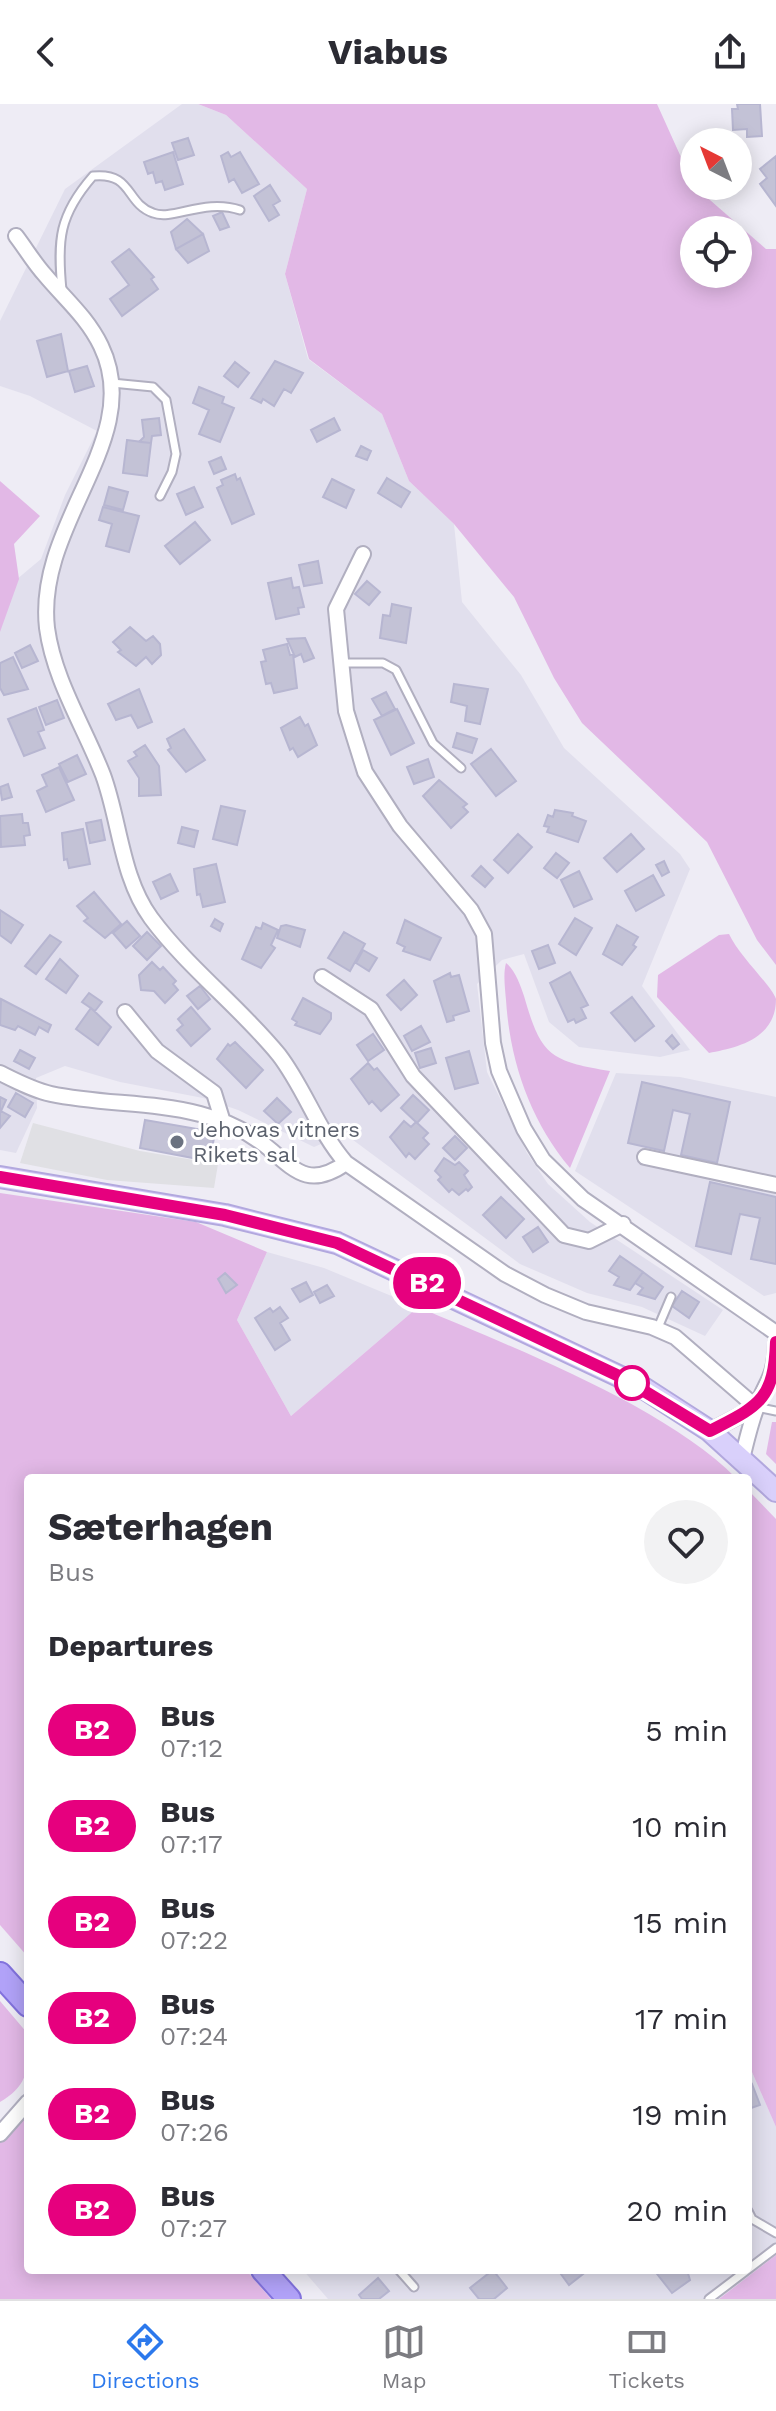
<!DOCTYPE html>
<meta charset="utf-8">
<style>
:root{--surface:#fff;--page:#f2f2f3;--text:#2b2b33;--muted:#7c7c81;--line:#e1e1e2;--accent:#2c79ec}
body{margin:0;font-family:"Work Sans",sans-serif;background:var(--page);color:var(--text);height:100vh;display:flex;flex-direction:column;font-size:30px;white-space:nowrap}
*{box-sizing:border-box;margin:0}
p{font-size:26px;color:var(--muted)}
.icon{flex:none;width:44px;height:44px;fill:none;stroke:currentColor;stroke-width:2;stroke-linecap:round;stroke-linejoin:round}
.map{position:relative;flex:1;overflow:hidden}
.sheet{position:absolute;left:24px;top:1370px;width:728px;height:800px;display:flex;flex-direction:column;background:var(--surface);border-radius:8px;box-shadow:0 4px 20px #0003}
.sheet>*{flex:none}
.badge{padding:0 16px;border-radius:26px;font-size:28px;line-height:52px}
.needle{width:52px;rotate:318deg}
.fabs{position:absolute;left:680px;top:24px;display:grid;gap:16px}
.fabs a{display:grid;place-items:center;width:72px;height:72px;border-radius:50%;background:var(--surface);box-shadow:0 4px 20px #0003;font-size:40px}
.map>.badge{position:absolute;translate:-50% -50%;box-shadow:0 0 0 4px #fff}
h2{padding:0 24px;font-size:30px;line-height:72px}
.round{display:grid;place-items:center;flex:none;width:84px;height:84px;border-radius:42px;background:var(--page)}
.headline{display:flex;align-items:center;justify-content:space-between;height:136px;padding:0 24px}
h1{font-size:38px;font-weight:700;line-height:60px}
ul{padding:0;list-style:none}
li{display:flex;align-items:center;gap:24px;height:96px;padding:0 24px}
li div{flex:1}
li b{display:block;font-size:30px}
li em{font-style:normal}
li .badge{min-width:88px;font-weight:700;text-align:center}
header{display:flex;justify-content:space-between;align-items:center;height:104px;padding:0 24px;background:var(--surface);font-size:36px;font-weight:700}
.tabs{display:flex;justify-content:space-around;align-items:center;height:112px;border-top:2px solid var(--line);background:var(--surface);font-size:22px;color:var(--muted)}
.tabs a{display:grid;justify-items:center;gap:4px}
.tabs .current{color:var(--accent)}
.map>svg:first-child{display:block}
</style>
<header><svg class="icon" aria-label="back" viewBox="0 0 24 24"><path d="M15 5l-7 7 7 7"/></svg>Viabus<svg class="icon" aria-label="share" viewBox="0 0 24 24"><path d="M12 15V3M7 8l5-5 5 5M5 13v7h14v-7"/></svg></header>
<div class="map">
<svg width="776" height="2195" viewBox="0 0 776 2195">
<rect width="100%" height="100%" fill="#eeecf5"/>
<!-- residential -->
<path fill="#e1dfed" d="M 182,0 L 198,0 L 226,11 L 307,85 L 285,170 L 308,255 L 382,310 L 409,377 L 454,420 L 462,498 L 521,571 L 564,644 L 680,750 L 690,765 L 642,882 L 690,946 L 660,953 L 579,943 L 549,918 L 524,850 L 502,856 L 477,880 L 487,968 L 527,1049 L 548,1080 L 590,1118 L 723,1206 L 705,1232 L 642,1203 L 587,1189 L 520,1160 L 345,1030 L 314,1043 L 238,1006 L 203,994 L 120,978 L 65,962 L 36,974 L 37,1004 L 16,1049 L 0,1046 L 0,511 L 10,481 L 41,455 L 65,391 L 97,327 L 30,292 L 0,282 L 0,217 L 65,85 Z
M 616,969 L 680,973 L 776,993 L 776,1189 L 764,1192 L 575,1067 Z
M 267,1148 L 324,1164 L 418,1203 L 291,1312 L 237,1216 Z
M 748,1959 L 776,2023 L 776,2151 L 719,2195 L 328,2195 L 303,2166 L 748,2166 Z"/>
<!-- green -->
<path fill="#e2b8e6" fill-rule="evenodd" d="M 198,0 L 657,0 L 694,82 L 766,145 L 776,145 L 776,861 L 757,836 L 707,738 L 582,619 L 554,574 L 514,493 L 454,420 L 409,377 L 382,310 L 309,255 L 285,170 L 307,85 L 226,11 ZM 694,126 L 738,126 L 738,170 L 694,170 Z
M 0,377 L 40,412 L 14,440 L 19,475 L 0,528 Z
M 729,830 C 739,852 772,882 776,895 C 776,936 735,944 709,949 L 657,893 L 658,871 L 719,831 Z
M 506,859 C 515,866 520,880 524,892 C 541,951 549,957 610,967 L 570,1064 C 530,1016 510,958 506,896 C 505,884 503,870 506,859 Z
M 0,1089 L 196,1118 L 267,1148 L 237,1216 L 291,1312 L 418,1203 C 512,1243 665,1302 736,1374 L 28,1374 L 28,1853 L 0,1821 Z
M 772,1318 L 776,1318 L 776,1360 L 766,1350 Z
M 748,1386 L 776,1415 L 776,2023 L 748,1959 Z
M 0,1897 L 28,1930 C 28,1962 31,1980 0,1998 Z
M 28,2006 L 28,2166 L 246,2166 L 271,2195 L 0,2195 L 0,2038 Z
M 776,2151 L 776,2195 L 719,2195 Z"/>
<!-- parking -->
<path fill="#e0e0e4" d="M 33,1019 L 140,1047 L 218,1060 L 214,1084 L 107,1076 L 20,1059 Z"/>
<!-- building -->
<path fill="#c3c2d6" stroke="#b7b6d1" stroke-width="2" d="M 737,0 L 760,0 L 762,32 L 747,33 L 747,25 L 733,26 L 732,5 L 738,5 Z
M 188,34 L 194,51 L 178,56 L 172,39 Z
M 173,48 L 183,80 L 165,86 L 162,77 L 156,79 L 153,68 L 148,70 L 144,58 Z
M 228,48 L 231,53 L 240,48 L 259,80 L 242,89 L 234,75 L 229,78 L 221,52 Z
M 776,52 L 776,102 L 760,80 L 767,74 L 760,65 Z
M 270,81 L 280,97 L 273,101 L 279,111 L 269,117 L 254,92 Z
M 222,108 L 229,123 L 220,126 L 213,112 Z
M 187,115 L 203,130 L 176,145 L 171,128 Z
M 203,130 L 209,147 L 188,159 L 176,145 Z
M 129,145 L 154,173 L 151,175 L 158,185 L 122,212 L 110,195 L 129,181 L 112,158 Z
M 61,230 L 68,267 L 47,273 L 37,237 Z
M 275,257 L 303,269 L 291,289 L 284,285 L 274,302 L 263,295 L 261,299 L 251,294 Z
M 235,258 L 249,269 L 238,283 L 224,272 Z
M 87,262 L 94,282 L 75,288 L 69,267 Z
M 199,283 L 224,293 L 222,299 L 234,304 L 220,338 L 199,330 L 209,306 L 193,299 Z
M 159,314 L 161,331 L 152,332 L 151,339 L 139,338 L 144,333 L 142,316 Z
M 334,314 L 340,326 L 317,338 L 311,326 Z
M 127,336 L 151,339 L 147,372 L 123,369 Z
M 361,342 L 371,347 L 367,356 L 356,352 Z
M 221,353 L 226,365 L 214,370 L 209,358 Z
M 235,370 L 237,376 L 240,374 L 254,410 L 232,420 L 217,384 L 223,381 L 221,376 Z
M 387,374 L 410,388 L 401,403 L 378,389 Z
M 332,375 L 354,386 L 346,404 L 323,393 Z
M 109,383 L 128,388 L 123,406 L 104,401 Z
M 194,383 L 203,403 L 186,411 L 177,390 Z
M 103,403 L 139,412 L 129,448 L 106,442 L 112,420 L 99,416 Z
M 195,418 L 210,436 L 180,460 L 165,442 Z
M 318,457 L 322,479 L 304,482 L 299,461 Z
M 291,474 L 293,484 L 299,483 L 304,503 L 298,504 L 299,510 L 276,515 L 268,479 Z
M 367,477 L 380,488 L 369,501 L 355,490 Z
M 392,500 L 411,504 L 406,539 L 380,534 L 383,511 L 390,512 Z
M 130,523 L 146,537 L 153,532 L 160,540 L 161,551 L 152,560 L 146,553 L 136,562 L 118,548 L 121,546 L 113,538 Z
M 305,534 L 314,554 L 304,558 L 301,550 L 295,553 L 287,535 Z
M 287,540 L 290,551 L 293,550 L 297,584 L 274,589 L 271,579 L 266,580 L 261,558 L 266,557 L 263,546 Z
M 30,541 L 38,557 L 22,564 L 15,549 Z
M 13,553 L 28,585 L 4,591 L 0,584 L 0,559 Z
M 454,580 L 488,585 L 480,620 L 465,617 L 467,602 L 451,598 Z
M 139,585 L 152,618 L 138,624 L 131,611 L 116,616 L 108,600 Z
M 386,588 L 395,605 L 382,612 L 372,595 Z
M 57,596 L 64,614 L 46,621 L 39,603 Z
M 36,604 L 44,626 L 38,628 L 45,644 L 24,652 L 8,615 Z
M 397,605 L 414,639 L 391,651 L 374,616 Z
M 300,613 L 305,622 L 308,620 L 317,641 L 298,653 L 293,644 L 290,646 L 281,624 Z
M 184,625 L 205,656 L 186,668 L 168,646 L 171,644 L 167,635 Z
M 457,629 L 477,635 L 472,649 L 453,643 Z
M 145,641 L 159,662 L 161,691 L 139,692 L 139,674 L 128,657 L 137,652 L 134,648 Z
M 491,645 L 516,677 L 496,692 L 471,660 Z
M 77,651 L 86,670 L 68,678 L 59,660 Z
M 428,655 L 434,673 L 414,680 L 407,663 Z
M 59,663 L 74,696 L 46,708 L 37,687 L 47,682 L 42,671 Z
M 439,676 L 467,700 L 463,703 L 468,708 L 451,724 L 423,692 Z
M 8,680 L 12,693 L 2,696 L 0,683 Z
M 221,702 L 245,707 L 237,741 L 213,735 Z
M 555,706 L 573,709 L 572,712 L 586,717 L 578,738 L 547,728 L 549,723 L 544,722 L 548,711 L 553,713 Z
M 22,710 L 23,719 L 28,719 L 30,731 L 24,732 L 25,741 L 1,743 L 0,712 Z
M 101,716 L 105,736 L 90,739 L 86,719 Z
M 182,723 L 198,727 L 194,743 L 178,739 Z
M 83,725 L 90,760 L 69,764 L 67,755 L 64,756 L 62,729 Z
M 518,730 L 532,743 L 508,769 L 494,756 Z
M 631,730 L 644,745 L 617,768 L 604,754 Z
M 556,749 L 569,759 L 557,774 L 544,764 Z
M 664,757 L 669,768 L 662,772 L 656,761 Z
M 216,760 L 225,798 L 203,803 L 200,790 L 197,791 L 194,765 Z
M 481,762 L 493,774 L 485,783 L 472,772 Z
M 579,767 L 592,795 L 574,803 L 561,776 Z
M 170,770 L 178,787 L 161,795 L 153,778 Z
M 653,771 L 664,791 L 636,807 L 625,787 Z
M 94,788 L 121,820 L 105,834 L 84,817 L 88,814 L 77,802 Z
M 0,806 L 23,821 L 11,839 L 0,831 Z
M 575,814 L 592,824 L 576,851 L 559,840 Z
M 215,815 L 223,820 L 220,827 L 211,822 Z
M 405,816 L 441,834 L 430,856 L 403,847 L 405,843 L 397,839 Z
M 127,817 L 140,832 L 126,844 L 113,829 Z
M 263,819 L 278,826 L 271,841 L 275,844 L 261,864 L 242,855 L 256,823 L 261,825 Z
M 286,821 L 305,826 L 300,843 L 277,834 L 281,822 Z
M 617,821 L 638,833 L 633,841 L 636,843 L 622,861 L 603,850 Z
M 147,828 L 161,842 L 147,856 L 133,842 Z
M 344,828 L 365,840 L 350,867 L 328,854 Z
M 50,831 L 61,838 L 36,870 L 25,862 Z
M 548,841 L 555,859 L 539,865 L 532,847 Z
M 363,846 L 377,854 L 369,867 L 356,859 Z
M 60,855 L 78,872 L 66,889 L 46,875 Z
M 152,858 L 160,866 L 163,863 L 176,877 L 173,880 L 178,886 L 165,899 L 154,887 L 141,886 L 139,871 Z
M 570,868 L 588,901 L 581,904 L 586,914 L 576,919 L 574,915 L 568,918 L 550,879 Z
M 450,869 L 451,873 L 459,871 L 469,907 L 453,912 L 454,916 L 447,918 L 434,877 Z
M 404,876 L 417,891 L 401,906 L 387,891 Z
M 200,882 L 210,895 L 198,905 L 187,892 Z
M 89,889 L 102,898 L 95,907 L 82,898 Z
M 632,893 L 654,922 L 635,937 L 611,909 Z
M 303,894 L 331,909 L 331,915 L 320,930 L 295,921 L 297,918 L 292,915 Z
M 1,895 L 51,921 L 48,928 L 39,923 L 35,931 L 18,922 L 15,926 L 0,921 Z
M 191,903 L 210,925 L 191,942 L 177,926 L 183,921 L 178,915 Z
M 91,904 L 111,923 L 98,941 L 76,925 Z
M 421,922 L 430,938 L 412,947 L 404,932 Z
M 373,930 L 384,946 L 368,957 L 357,941 Z
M 672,931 L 679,940 L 673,945 L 666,937 Z
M 235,938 L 263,966 L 246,984 L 217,955 L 228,940 L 230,942 Z
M 431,944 L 436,959 L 420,964 L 415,949 Z
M 20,946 L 35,954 L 29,965 L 14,957 Z
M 469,947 L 478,979 L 455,985 L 446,954 Z
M 368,959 L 374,966 L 377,964 L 399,991 L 381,1007 L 372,997 L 369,1000 L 351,975 Z
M 642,978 L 730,998 L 717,1059 L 681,1051 L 690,1010 L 673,1006 L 664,1047 L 628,1039 Z
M 16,989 L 33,999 L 25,1013 L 8,1003 Z
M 413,991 L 429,1006 L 417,1019 L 401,1004 Z
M 0,993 L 6,996 L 1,1007 L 10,1012 L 0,1024 Z
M 277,994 L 291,1008 L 278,1020 L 264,1007 Z
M 145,1016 L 203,1026 L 202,1032 L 214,1034 L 212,1044 L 200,1042 L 198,1055 L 140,1044 Z
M 404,1017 L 411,1023 L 416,1018 L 428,1029 L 423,1034 L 429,1040 L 415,1055 L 409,1049 L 406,1053 L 390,1033 Z
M 455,1032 L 467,1044 L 455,1056 L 443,1044 Z
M 444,1054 L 455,1061 L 459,1058 L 468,1067 L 464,1071 L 472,1083 L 468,1087 L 466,1085 L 459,1091 L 452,1085 L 449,1088 L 438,1076 L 441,1073 L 435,1067 Z
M 710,1078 L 776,1093 L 776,1160 L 751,1155 L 760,1114 L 740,1110 L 731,1150 L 696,1142 Z
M 501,1093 L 524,1115 L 506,1134 L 483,1111 Z
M 538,1123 L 548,1138 L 533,1148 L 523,1133 Z
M 620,1152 L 643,1168 L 630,1186 L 614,1181 L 619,1173 L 609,1167 Z
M 643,1168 L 663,1183 L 655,1195 L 638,1190 L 643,1184 L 635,1179 Z
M 225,1169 L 237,1181 L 226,1189 L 218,1175 Z
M 306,1178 L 313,1191 L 300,1198 L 292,1185 Z
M 327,1181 L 334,1192 L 320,1199 L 314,1188 Z
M 682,1187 L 699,1198 L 689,1214 L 672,1202 Z
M 280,1203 L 288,1214 L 280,1219 L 290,1236 L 275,1246 L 255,1214 L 270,1204 L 273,1208 Z
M 752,1980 L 760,2001 L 748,2005 L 748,1982 Z
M 493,2166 L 507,2184 L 494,2195 L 479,2195 L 470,2184 Z
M 558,2166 L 580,2166 L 583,2170 L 569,2181 Z
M 654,2166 L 687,2166 L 690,2176 L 672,2189 Z
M 378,2174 L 389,2187 L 379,2195 L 362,2195 L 359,2191 Z"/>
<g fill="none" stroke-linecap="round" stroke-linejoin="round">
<!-- service casing -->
<g stroke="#b1afc0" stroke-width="11">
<path id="service" d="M 62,186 C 57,136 59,111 93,72 C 133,68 125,99 153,109 C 173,117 204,94 240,106
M 112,279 L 153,283 L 166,296 L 176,350 L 172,368 L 160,392
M 341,559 L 383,559 L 396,566 L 433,639 L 461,664
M 657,1226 L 671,1193
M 756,1303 L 776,1307
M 748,2107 L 752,2115 L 776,2129
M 399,2166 L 414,2183
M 709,2195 L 776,2144"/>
</g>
<!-- minor casing -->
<g stroke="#b1afc0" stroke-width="18">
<path id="minor" d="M 16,132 C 26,145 34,159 45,171 C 65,195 87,213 101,242 C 146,335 35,418 47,524 C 54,576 84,622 103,671 C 120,717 121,773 151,814 C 188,864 240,903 279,951 C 305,985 318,1027 346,1059
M 363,450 L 336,505 L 346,607 L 365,668 L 400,722 L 471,806 L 484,830 L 493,939 L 499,967 L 524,1025 L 543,1056 L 583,1095 L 776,1229
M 322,873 L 371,905 L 413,972 L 564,1131 L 589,1137 L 623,1120
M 125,908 L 157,947 L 214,989 L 222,1015
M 0,969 C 16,977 33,986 51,990 C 128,1006 208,991 272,1047 C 299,1071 313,1082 346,1059 L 505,1170 L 545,1191 L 586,1208 L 652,1223 L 675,1233 L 756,1303
M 645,1053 L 776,1081
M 710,1327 L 756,1303
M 742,1355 C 746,1339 750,1321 756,1305 C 766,1276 775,1275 776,1239
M 0,2030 L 28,1998"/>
</g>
<!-- secondary casing -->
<g stroke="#b2a8de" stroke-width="24">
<path id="secondary" d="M 0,1073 L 225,1111 L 337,1139 L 642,1283 L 710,1327 L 776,1387"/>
</g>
<!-- primary casing -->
<g stroke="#8272dd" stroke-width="26">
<path id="primary" d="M 0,1870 L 28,1901
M 263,2166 L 289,2195"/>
</g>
<!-- service -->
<use href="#service" stroke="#fff" stroke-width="7"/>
<!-- minor -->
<use href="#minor" stroke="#fff" stroke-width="14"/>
<!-- secondary -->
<use href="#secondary" stroke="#d9d0fb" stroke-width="20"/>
<!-- primary -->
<use href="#primary" stroke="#b1a2f8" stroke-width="22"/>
</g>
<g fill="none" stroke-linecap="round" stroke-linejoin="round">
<!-- line casing -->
<g stroke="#fff" stroke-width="18">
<path id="line" d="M 0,1073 L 225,1111 L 337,1139 L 621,1273 L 710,1327 C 758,1302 774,1297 776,1238"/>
</g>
<!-- line -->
<use href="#line" stroke="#e6007e" stroke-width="12"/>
</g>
<!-- markers -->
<circle fill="#6b7280" stroke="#fff" stroke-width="3" cx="177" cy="1038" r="8"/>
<circle fill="#fff" stroke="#e6007e" stroke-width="4" cx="632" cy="1279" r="16"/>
<g text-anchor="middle" stroke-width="6" stroke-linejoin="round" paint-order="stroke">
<!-- worship labels -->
<g font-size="22" fill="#5b616d" stroke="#fff" text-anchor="start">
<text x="193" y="1033">Jehovas vitners<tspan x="193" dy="25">Rikets sal</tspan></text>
</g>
</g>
</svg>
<div class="fabs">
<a><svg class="needle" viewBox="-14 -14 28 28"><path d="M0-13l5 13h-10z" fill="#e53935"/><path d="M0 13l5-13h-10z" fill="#7c7c81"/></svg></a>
<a><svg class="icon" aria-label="locate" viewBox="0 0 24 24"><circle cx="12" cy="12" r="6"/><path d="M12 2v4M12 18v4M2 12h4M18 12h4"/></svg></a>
</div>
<b class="badge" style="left:427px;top:1179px;background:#e6007e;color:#fff">B2</b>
<section class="sheet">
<div class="headline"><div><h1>Sæterhagen</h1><p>Bus</p></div><a class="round"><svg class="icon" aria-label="heart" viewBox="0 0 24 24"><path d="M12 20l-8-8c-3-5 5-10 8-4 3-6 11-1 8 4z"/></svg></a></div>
<h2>Departures</h2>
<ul>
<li><span class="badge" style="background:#e6007e;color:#fff">B2</span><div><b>Bus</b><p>07:12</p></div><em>5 min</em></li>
<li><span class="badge" style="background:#e6007e;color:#fff">B2</span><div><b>Bus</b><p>07:17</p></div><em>10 min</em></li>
<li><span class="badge" style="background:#e6007e;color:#fff">B2</span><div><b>Bus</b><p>07:22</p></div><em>15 min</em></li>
<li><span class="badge" style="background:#e6007e;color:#fff">B2</span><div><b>Bus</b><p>07:24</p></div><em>17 min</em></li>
<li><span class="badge" style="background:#e6007e;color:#fff">B2</span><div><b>Bus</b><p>07:26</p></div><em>19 min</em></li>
<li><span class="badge" style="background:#e6007e;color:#fff">B2</span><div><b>Bus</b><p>07:27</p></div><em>20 min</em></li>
</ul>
</section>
</div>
<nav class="tabs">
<a class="current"><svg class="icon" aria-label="directions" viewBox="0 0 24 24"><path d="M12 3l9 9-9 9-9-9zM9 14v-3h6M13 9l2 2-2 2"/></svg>Directions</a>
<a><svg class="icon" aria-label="map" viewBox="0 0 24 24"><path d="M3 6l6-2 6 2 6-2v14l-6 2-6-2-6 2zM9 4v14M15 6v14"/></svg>Map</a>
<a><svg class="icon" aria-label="tickets" viewBox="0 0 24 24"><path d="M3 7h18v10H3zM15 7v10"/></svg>Tickets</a>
</nav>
